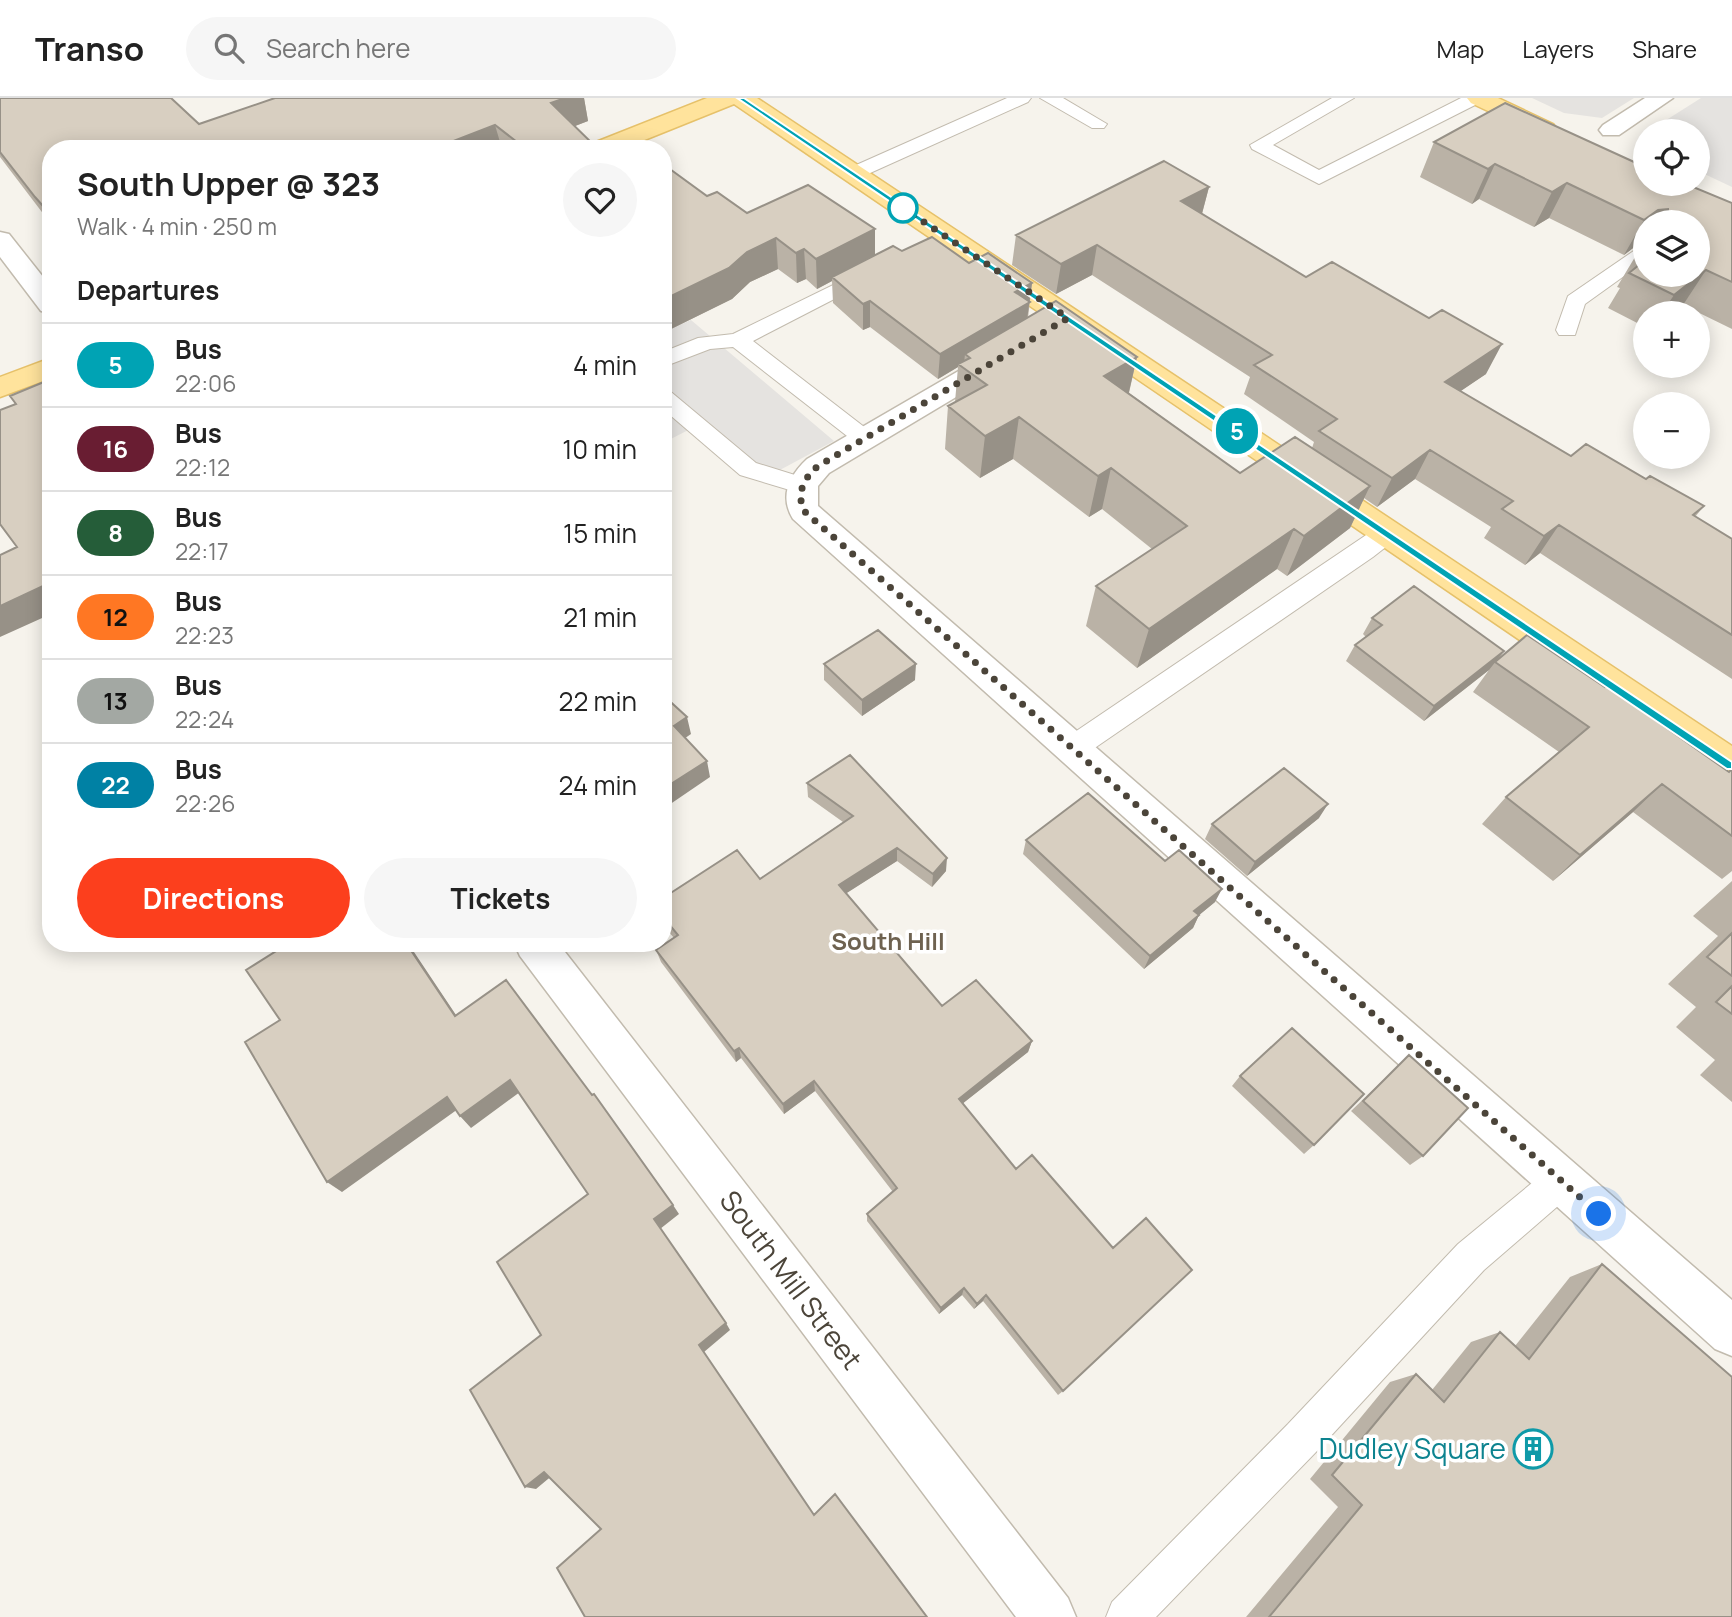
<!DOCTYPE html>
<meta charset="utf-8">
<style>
:root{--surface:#fff;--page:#f6f6f6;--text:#222;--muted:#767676;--line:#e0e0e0;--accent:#fc3f1d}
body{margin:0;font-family:Manrope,sans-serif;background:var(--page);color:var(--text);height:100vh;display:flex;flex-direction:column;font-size:26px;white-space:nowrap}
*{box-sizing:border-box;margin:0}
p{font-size:23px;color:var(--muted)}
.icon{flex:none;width:38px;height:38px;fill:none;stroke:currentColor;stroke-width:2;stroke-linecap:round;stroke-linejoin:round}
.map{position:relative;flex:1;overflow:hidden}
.sheet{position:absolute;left:42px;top:42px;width:630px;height:812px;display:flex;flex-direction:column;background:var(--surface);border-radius:28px;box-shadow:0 4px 18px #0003}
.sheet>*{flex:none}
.badge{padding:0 14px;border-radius:23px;font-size:24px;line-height:46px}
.buttons{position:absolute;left:1633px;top:21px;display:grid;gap:14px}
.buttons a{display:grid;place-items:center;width:77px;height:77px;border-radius:50%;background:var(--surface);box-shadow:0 4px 18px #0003;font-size:35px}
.you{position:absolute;width:35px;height:35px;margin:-18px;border:5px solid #fff;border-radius:50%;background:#1a73e8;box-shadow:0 0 0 10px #1a73e833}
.map>.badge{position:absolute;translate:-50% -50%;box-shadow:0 0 0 4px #fff}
h2{padding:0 35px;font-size:26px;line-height:63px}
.round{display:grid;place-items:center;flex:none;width:74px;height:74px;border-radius:37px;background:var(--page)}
.summary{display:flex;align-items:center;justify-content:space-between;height:119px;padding:0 35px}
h1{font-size:33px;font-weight:700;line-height:52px}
.button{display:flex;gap:14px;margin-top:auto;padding:14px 35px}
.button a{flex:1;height:80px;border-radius:42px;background:var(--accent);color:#fff;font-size:28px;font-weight:700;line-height:80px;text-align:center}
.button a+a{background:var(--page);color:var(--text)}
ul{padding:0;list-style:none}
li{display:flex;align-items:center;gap:21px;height:84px;padding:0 35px;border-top:2px solid var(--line)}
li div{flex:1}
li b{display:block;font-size:26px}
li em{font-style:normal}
li .badge{min-width:77px;font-weight:700;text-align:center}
header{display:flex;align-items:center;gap:42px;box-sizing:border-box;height:98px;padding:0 35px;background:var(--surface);border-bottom:2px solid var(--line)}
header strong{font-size:33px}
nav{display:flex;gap:38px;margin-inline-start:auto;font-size:24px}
.search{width:490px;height:63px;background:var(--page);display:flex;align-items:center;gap:18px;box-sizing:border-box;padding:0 24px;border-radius:38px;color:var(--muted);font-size:26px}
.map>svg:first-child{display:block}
</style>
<header>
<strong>Transo</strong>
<div class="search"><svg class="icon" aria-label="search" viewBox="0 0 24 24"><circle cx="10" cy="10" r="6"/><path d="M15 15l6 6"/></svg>Search here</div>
<nav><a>Map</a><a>Layers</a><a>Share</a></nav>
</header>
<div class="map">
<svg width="1732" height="1519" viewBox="0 0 1732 1519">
<rect width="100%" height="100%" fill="#f6f3ec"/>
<!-- parking -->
<path fill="#e5e3e0" d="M 1532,0 L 1634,0 L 1602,20 L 1564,15 Z
M 1701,0 L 1732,0 L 1732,89 L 1698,73 L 1698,33 L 1659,33 L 1660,26 Z
M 691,222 L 834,343 L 765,380 L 704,324 L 663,345 L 663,229 L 667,232 Z"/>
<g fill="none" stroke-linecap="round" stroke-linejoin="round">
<!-- service casing -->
<g stroke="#c2bbae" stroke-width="2">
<path id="service" d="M 1007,0 L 1031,0 L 1028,4 L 859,80 L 845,80 L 842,76 L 845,72 Z
M 1040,0 L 1063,0 L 1107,26 L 1104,30 L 1092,30 Z
M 1332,0 L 1354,0 L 1273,47 L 1319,72 L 1461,0 L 1484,0 L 1481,4 L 1319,86 L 1252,51 L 1250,47 Z
M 1645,148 L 1645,163 L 1585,206 L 1575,237 L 1559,237 L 1556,232 L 1568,198 L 1638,150 Z
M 868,170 L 875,172 L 878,176 L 875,180 L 753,243 L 872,335 L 876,340 L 872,345 L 864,348 L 856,345 L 733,249 L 710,251 L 663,269 L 663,254 L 698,240 L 733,236 Z
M 663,292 L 671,294 L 756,365 L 811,382 L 815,388 L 811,394 L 803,396 L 740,377 L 663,311 Z
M 1387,426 L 1396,429 L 1399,435 L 1396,441 L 1373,459 L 1083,658 L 1073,661 L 1063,658 L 1059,650 L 1063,642 L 1378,429 Z
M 1561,1066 L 1573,1071 L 1578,1083 L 1573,1095 L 1484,1172 L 1316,1354 L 1156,1519 L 1106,1519 L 1112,1504 L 1288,1326 L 1458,1146 L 1549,1071 Z"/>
</g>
<!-- minor casing -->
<g stroke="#c2bbae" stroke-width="3">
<path id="minor" d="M 1645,0 L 1673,0 L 1619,37 L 1603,37 L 1599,32 L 1603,27 Z
M 0,134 L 9,136 L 51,189 L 51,215 L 41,213 L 0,159 Z
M 1003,250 L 1013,253 L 1017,259 L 1013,265 L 829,375 L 818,388 L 818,408 L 1732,1202 L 1732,1258 L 1715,1251 L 793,421 C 779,398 789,378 807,361 L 993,253 Z
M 514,845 L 558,845 L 1068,1500 L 1076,1519 L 1016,1519 L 520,858 Z"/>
</g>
<!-- primary casing -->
<g stroke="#e6c16a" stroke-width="3">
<path id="primary" d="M 707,0 L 757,0 L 1732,648 L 1732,682 L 1719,678 L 734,6 L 622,51 L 588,51 L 591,46 Z
M 1467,0 L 1498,0 L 1553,26 L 1557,31 L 1553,36 L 1537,36 L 1471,5 Z
M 51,260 L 51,280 L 0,299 L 0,279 Z"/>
</g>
<!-- service -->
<use href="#service" fill="#fff" fill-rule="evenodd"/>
<!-- minor -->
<use href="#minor" fill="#fff" fill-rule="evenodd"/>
<!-- primary -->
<use href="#primary" fill="#ffe39c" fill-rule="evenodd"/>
</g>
<!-- wall -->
<path fill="#bab2a6" d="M 0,0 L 199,26 L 275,0 L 584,0 L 588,23 L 575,28 L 598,51 L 51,51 L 51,126 L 0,59 Z
M 1434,44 L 1634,64 L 1732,105 L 1732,231 L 1683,207 L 1672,215 L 1645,215 L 1645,229 L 1608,210 L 1620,190 L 1617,189 L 1638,154 L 1645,148 L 1645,177 L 1698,124 L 1645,124 L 1637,147 L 1624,157 L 1549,120 L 1534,129 L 1479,101 L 1472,106 L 1420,79 Z
M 663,66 L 707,98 L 747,115 L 875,131 L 875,157 L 902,153 L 969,165 L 1032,185 L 1028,220 L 1137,259 L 1129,295 L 1240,375 L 1312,350 L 1314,344 L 1244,296 L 1250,279 L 1092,177 L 1056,196 L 1012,167 L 1016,137 L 1209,89 L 1202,116 L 1306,179 L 1486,276 L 1460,293 L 1571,358 L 1646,381 L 1704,408 L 1695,419 L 1732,441 L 1732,581 L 1540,455 L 1525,467 L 1484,440 L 1491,429 L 1415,381 L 1377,409 L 1364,400 L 1350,430 L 1287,478 L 1277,471 L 1137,570 L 1086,528 L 1096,488 L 1152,451 L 1102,411 L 1089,419 L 1013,361 L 980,380 L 945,351 L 948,308 L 955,304 L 958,269 L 938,281 L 870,229 L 863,232 L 833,205 L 832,183 L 817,191 L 806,181 L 797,185 L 778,171 L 750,184 L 732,201 L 667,233 L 663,229 Z
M 1372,520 L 1504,553 L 1499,561 L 1729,674 L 1732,671 L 1732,773 L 1722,781 L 1633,714 L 1553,783 L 1482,726 L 1506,699 L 1559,654 L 1473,594 L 1489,572 L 1424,623 L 1346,563 L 1355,547 L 1366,539 L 1363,536 Z
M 824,566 L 915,582 L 862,618 L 824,582 Z
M 807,685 L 946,773 L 932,789 L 897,763 L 846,795 L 942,908 L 1032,943 L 1028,954 L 963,1005 L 1063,1293 L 1058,1297 L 983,1203 L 974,1211 L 962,1197 L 939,1216 L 867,1123 L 867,1116 L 893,1094 L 815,993 L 784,1016 L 741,960 L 736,964 L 661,864 L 656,852 L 674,840 L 663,827 L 663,800 L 760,781 L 843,724 L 808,699 Z
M 1319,720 L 1247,778 L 1205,741 L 1212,726 Z
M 1026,742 L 1165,763 L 1215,804 L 1199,817 L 1193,830 L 1144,871 L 1023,756 Z
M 1732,783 L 1732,1004 L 1700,977 L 1715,962 L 1676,929 L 1696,909 L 1668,886 L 1718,838 L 1693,818 Z
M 1409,957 L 1423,1058 L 1410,1067 L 1351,1013 Z
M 1240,978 L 1314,1047 L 1304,1056 L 1232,988 Z
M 1602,1166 L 1732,1519 L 1246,1519 L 1338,1409 L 1310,1381 L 1390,1284 L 1416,1276 L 1432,1292 L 1471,1244 L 1500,1234 L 1515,1248 L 1570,1179 Z"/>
<!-- shaded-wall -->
<path fill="#979187" d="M 565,0 L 584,0 L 588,23 L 557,35 L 551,5 Z
M 495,27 L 502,51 L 433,51 Z
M 1495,66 L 1479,101 L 1472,106 L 1488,71 Z
M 1567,85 L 1549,120 L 1534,129 L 1552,94 Z
M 1209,89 L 1201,119 L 1181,103 Z
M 1668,111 L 1660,124 L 1645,124 L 1645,146 L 1637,147 L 1624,157 L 1644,122 L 1658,112 Z
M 875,131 L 875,162 L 832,179 L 832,183 L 817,191 L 816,161 Z
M 776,140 L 778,171 L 750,184 L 732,201 L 667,233 L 663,209 L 663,202 L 747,154 Z
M 1097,147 L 1092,177 L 1056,196 L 1061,166 Z
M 804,151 L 806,181 L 797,185 L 796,155 Z
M 1706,172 L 1683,207 L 1672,215 L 1662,215 L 1674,197 Z
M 1032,185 L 1026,229 L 970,260 L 965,256 L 964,266 L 958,266 L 958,269 L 938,281 L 940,256 L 1015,194 Z
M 870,203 L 870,229 L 863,232 L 863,206 Z
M 1502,246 L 1486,276 L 1430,314 L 1445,284 Z
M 1137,259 L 1127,302 L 1104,278 Z
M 1019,319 L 1013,361 L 980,380 L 985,338 Z
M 1430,352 L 1415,381 L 1377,409 L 1392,380 Z
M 1111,370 L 1102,411 L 1089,419 L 1098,378 Z
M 1370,388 L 1350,430 L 1287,478 L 1304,438 Z
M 1559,427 L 1540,455 L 1525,467 L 1544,438 Z
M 1294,431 L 1277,471 L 1137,570 L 1149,531 Z
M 45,487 L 51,494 L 51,516 L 0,539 L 0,508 Z
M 1504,553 L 1489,572 L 1424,623 L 1434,608 Z
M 916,566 L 915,582 L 862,618 L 862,602 Z
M 687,619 L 691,636 L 678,645 L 674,628 Z
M 707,663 L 710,679 L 663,711 L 663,691 Z
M 1662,686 L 1633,714 L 1553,783 L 1580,757 Z
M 1328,706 L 1319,720 L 1247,778 L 1255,764 Z
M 897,750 L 897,763 L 839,800 L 839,787 Z
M 947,760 L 946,773 L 932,789 L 933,776 Z
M 1222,791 L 1215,804 L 1187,827 L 1194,813 Z
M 1199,817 L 1193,830 L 1144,871 L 1150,858 Z
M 406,845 L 408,845 L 466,932 L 455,918 Z
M 1032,943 L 1028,954 L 957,1010 L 959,1001 Z
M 739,950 L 741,960 L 736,964 L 734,953 Z
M 510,982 L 520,994 L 471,1030 L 460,1018 Z
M 814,983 L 815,993 L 784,1016 L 783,1006 Z
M 447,999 L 458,1011 L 342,1094 L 327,1084 Z
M 673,1107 L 679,1116 L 660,1131 L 654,1121 Z
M 964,1190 L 962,1197 L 939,1216 L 941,1210 Z
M 986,1197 L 983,1203 L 974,1211 L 977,1206 Z
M 726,1225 L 730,1232 L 704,1254 L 815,1418 L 699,1247 Z
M 544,1374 L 554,1376 L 536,1391 L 525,1389 Z"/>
<!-- building -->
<path fill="#d8cfc1" stroke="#979187" stroke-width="2" d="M 0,0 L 171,0 L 199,26 L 275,0 L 565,0 L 551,5 L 598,51 L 526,51 L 495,27 L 433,51 L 51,51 L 51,117 L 35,99 L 0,54 Z
M 1505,5 L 1645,69 L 1645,86 L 1686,86 L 1732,105 L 1732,184 L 1706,172 L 1674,197 L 1629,175 L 1645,162 L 1645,177 L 1698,177 L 1698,124 L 1668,124 L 1668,111 L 1658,112 L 1644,122 L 1567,85 L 1552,94 L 1495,66 L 1488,71 L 1434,44 Z
M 1164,63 L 1209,89 L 1181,103 L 1306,179 L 1332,164 L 1429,220 L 1442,212 L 1502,246 L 1445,284 L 1571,358 L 1586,346 L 1646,381 L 1650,378 L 1704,408 L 1693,417 L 1732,441 L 1732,537 L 1559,427 L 1544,438 L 1502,411 L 1513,403 L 1430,352 L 1392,380 L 1319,333 L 1337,321 L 1254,267 L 1272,257 L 1097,147 L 1061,166 L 1016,137 Z
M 663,66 L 707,98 L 717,94 L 747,115 L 808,87 L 875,131 L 816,161 L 804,151 L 796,155 L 776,140 L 747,154 L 729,170 L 663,202 Z
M 932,139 L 969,165 L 988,155 L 1032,185 L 1015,194 L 1030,204 L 940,256 L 870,203 L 863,206 L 832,179 L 893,148 L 902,153 Z
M 1645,148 L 1645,157 L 1638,154 Z
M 1056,203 L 1137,259 L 1104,278 L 1240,375 L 1295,339 L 1370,388 L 1304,438 L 1294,431 L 1149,531 L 1096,488 L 1187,428 L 1111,370 L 1098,378 L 1019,319 L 985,338 L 948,308 L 987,287 L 958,266 L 970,260 L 965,256 Z
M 51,281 L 51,497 L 45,487 L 0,508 L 0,457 L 17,449 L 0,426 L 0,312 L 16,306 L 10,298 Z
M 1414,488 L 1504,553 L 1434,608 L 1355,547 L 1382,527 L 1372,520 Z
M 878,532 L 916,566 L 862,602 L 824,566 Z
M 1527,537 L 1605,589 L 1607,588 L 1729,674 L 1732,671 L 1732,738 L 1662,686 L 1580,757 L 1506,699 L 1589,629 L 1495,564 Z
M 663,597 L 687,619 L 674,628 L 707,663 L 663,691 Z
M 850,657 L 947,760 L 933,776 L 897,750 L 839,787 L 942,908 L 976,882 L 1032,943 L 959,1001 L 1016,1071 L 1032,1057 L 1113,1150 L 1146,1120 L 1192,1172 L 1063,1293 L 986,1197 L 977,1206 L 964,1190 L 941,1210 L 867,1116 L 897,1090 L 814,983 L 783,1006 L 739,950 L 734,953 L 656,852 L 678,837 L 663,819 L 663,800 L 737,752 L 760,781 L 853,718 L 807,685 Z
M 1284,670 L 1328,706 L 1255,764 L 1212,726 Z
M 1088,695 L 1165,763 L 1179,752 L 1222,791 L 1194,813 L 1199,817 L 1150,858 L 1026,742 Z
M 1732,835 L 1732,878 L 1707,859 Z
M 289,845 L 406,845 L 455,918 L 506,882 L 592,997 L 594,996 L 673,1107 L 654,1121 L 726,1225 L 699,1247 L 814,1417 L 835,1396 L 927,1519 L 585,1519 L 557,1470 L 601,1431 L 544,1374 L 525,1389 L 470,1292 L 541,1237 L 497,1164 L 588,1096 L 510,982 L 460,1018 L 447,999 L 327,1084 L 245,944 L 280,922 L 246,872 Z
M 1732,888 L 1732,916 L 1716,904 Z
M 1292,930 L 1364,996 L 1314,1047 L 1240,978 Z
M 1409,957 L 1468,1010 L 1423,1058 L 1363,1003 Z
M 1602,1166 L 1732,1279 L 1732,1519 L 1269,1519 L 1362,1407 L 1332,1377 L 1416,1276 L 1444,1304 L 1500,1234 L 1529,1261 Z"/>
<!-- line -->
<path fill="#00a3b4" stroke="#fff" stroke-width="2" d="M 737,0 L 744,0 L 1732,664 L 1732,671 L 1727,671 Z"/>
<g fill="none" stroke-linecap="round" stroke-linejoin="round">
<!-- walk -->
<path stroke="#4b4439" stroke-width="7" stroke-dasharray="0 12.6" d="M 903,110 L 1068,220 L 818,368 C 804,380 796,395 804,413 L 1599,1116"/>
</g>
<!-- icons -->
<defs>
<g id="building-ring" transform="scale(2.0125)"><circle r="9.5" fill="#fff" stroke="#0f9aa8" stroke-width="1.5"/><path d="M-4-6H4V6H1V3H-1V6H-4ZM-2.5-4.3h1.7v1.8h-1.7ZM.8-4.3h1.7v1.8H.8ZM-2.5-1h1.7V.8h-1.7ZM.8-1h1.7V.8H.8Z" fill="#0f9aa8"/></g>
</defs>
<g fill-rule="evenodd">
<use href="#building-ring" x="1533" y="1351"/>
</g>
<!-- markers -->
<circle fill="#fff" stroke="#00a3b4" stroke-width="3.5" cx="903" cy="110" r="14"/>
<g text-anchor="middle" stroke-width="7" stroke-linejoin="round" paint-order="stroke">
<!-- neighbourhood labels -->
<g font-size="24" font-weight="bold" fill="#6e6250" stroke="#fff">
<text x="888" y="852">South Hill</text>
</g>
<!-- near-street labels -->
<g font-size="28" fill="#4b4439" stroke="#fff">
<text transform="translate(791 1182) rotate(53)" y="10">South Mill Street</text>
</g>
<!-- near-culture labels -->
<g font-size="28" fill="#0d838f" stroke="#fff" text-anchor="end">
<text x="1506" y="1361">Dudley Square</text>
</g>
</g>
</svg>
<div class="buttons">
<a><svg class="icon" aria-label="locate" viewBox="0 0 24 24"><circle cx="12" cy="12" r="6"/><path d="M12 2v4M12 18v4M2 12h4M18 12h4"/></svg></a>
<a><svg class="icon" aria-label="layers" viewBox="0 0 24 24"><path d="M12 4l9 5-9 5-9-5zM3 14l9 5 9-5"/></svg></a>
<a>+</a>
<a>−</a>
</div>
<div class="you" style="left:1599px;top:1116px"></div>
<b class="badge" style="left:1237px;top:333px;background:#00a3b4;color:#fff">5</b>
<section class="sheet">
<div class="summary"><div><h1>South Upper @ 323</h1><p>Walk · 4 min · 250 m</p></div><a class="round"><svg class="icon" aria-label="heart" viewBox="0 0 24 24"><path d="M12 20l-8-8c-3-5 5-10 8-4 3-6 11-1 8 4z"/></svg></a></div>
<h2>Departures</h2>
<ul>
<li><span class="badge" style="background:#00a3b4;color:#fff">5</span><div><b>Bus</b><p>22:06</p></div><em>4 min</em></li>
<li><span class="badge" style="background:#691d32;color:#fff">16</span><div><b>Bus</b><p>22:12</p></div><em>10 min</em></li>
<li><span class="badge" style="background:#255d39;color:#fff">8</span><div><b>Bus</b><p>22:17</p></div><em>15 min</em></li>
<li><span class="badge" style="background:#ff7723;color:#111">12</span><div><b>Bus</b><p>22:23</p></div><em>21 min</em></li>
<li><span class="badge" style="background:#a3a8a3;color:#111">13</span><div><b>Bus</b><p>22:24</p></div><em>22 min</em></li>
<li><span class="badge" style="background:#0081a4;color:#fff">22</span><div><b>Bus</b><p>22:26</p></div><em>24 min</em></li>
</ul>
<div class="button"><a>Directions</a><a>Tickets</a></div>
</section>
</div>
